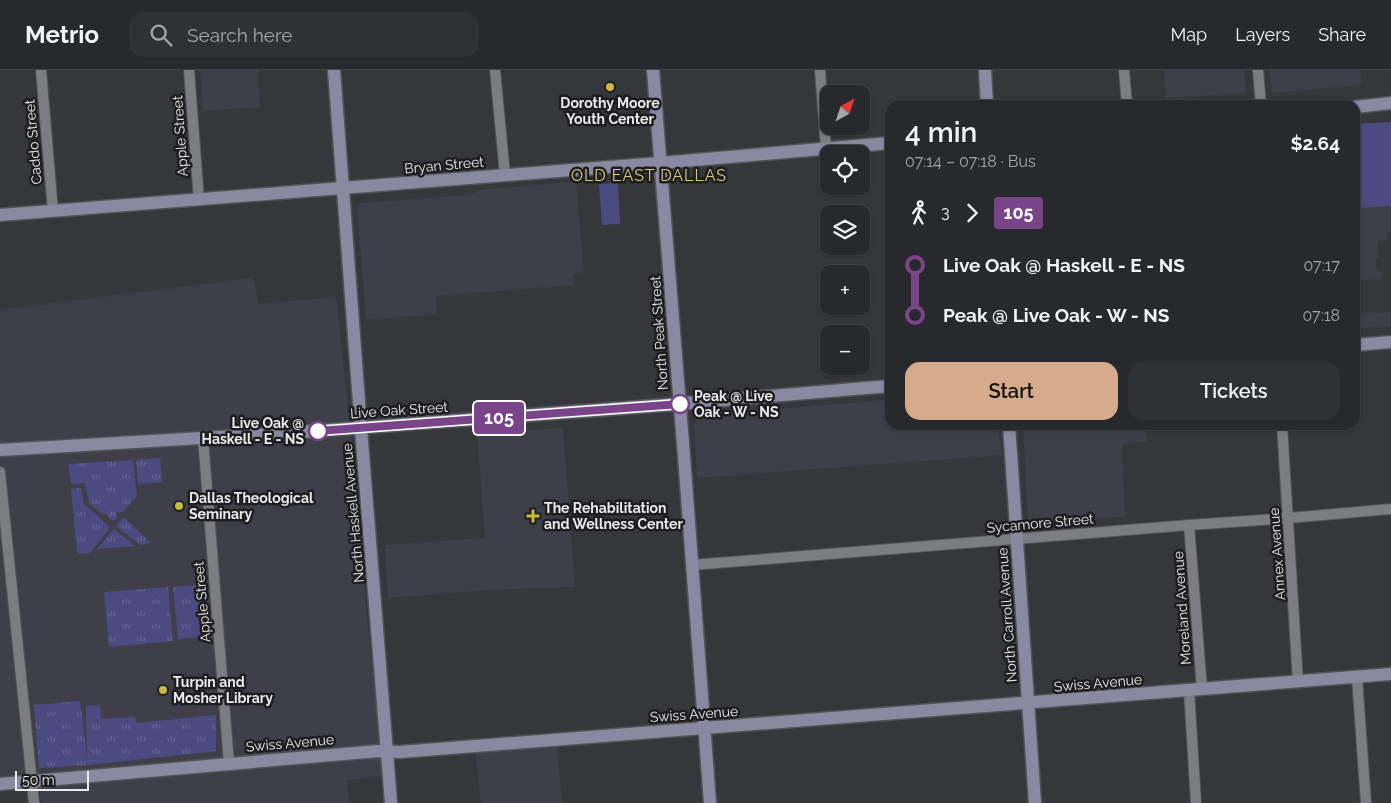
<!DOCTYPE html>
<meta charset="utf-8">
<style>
:root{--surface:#28292c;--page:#303134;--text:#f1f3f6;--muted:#a5a6a9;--line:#444548;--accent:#d6ab8b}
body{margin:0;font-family:Raleway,sans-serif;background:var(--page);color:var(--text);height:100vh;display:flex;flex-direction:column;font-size:19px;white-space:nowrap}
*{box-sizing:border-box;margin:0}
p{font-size:16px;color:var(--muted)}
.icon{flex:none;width:28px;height:28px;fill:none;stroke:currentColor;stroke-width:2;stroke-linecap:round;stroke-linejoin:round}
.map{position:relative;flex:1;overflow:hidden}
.side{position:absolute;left:885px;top:30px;width:475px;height:330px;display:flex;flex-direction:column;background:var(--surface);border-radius:15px;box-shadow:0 1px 4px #0004,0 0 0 1px var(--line)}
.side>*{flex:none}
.badge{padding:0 10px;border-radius:4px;font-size:18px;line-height:32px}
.needle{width:32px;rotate:40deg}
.buttons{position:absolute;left:820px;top:15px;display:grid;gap:10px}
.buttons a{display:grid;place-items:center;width:50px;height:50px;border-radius:10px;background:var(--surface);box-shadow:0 1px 4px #0004,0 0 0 1px var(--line);font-size:25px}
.scale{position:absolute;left:15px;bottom:12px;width:74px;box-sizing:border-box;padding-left:5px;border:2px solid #e9eaec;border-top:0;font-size:14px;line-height:18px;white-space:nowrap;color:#e9eaec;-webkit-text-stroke:4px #1e1e20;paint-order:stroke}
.map>.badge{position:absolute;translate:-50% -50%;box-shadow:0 0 0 2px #fff}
.legs{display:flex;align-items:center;gap:8px;height:55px;padding:0 20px;font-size:16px}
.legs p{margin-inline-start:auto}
.headline{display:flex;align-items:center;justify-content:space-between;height:85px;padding:0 20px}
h1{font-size:28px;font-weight:600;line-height:38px}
.cta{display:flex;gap:10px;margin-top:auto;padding:10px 20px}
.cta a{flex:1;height:58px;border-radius:15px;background:var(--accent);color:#111;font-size:20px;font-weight:600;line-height:58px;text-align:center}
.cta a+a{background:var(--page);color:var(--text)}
ul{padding:0 20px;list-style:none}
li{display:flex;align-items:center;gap:18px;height:50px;font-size:19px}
li i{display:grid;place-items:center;width:8px;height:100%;margin:0 6px;background:currentColor}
li i::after{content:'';width:12px;height:12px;margin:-6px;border:4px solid;border-radius:50%;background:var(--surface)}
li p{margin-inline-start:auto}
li:first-child i{background:linear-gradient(#0000 50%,currentColor 0)}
li:last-child i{background:linear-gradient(currentColor 50%,#0000 0)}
header{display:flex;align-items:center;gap:30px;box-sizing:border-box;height:70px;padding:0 25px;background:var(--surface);border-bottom:1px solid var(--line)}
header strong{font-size:24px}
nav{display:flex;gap:28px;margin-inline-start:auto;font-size:18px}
.search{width:350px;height:45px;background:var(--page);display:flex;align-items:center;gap:12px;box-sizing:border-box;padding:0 18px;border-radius:15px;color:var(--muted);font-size:19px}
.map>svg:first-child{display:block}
</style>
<header>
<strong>Metrio</strong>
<div class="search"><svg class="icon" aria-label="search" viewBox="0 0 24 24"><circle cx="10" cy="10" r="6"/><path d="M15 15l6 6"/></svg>Search here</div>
<nav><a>Map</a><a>Layers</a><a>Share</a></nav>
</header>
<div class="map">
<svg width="1391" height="733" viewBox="0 0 1391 733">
<defs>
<pattern id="grass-tufts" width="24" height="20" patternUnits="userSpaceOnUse" patternTransform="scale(1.25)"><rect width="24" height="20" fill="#4b4b82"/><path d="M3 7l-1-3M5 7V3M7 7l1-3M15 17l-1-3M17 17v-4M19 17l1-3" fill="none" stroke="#656594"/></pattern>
</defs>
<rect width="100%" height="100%" fill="#36373b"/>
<!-- built -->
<path fill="#3e3f49" d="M 200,0 L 258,0 L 260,37 L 203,41 Z
M 1164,0 L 1244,0 L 1246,23 L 1166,28 Z
M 1270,0 L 1360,0 L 1362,15 L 1272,23 Z
M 1391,52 L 1391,162 L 1387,162 L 1388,170 L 1378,171 L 1379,188 L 1376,188 L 1377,201 L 1381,201 L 1381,209 L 1355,211 L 1355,54 Z
M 576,111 L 584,203 L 573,204 L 573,215 L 436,226 L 437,244 L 366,250 L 357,136 L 361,133 L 469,125 L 481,120 Z
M 253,208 L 254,212 L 255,212 L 258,234 L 336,227 L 352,373 L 367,546 L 384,706 L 347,710 L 349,733 L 41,733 L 38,706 L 0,710 L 0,240 Z
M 1391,242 L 1391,256 L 1355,259 L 1355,244 Z
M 890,330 L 890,355 L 998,355 L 1002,385 L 697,408 L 694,354 L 701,345 Z
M 1023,355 L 1146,355 L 1147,371 L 1122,374 L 1125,447 L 1028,451 Z
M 563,358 L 575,517 L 489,520 L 388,528 L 385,475 L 485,468 L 477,364 Z
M 557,676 L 562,733 L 481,733 L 475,683 Z"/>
<!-- grass -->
<path fill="url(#grass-tufts)" d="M 160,388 L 162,412 L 138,414 L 136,390 Z
M 133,390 L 137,426 L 123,442 L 116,442 L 117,447 L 115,450 L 111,450 L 108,447 L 108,444 L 111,440 L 107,444 L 102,444 L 89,433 L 85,413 L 73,414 L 71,412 L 68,394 Z
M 81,418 L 84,434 L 110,457 L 106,463 L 90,483 L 79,484 L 77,481 L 71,419 Z
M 124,447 L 151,473 L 140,475 L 116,456 Z
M 114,459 L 135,476 L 97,479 Z
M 206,514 L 210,566 L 178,569 L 173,517 Z
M 168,517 L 173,571 L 109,577 L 104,522 Z
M 80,631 L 87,688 L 86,636 L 100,635 L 101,649 L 135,647 L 136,653 L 216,645 L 216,681 L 88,695 L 39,698 L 34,635 Z"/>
<!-- park -->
<path fill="#4b4b82" d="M 1391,52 L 1391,136 L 1355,138 L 1355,54 Z
M 618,113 L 620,154 L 602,155 L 599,114 Z"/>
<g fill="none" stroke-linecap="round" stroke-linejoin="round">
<!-- street casing -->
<g stroke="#535357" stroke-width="12">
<path id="street" d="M 41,0 L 53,141
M 189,0 L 199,130
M 495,0 L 505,105
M 820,0 L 826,78
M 1124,0 L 1127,35
M 1258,0 L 1261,35
M 1282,355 L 1298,612
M 203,368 L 229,694
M 0,402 L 34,733
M 1189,455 L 1202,619
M 692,495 L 1189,455 L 1289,448 L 1391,439
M 1357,607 L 1366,733
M 1189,620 L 1196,733"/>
</g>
<!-- secondary casing -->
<g stroke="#535357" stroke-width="15">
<path id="secondary" d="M 334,0 L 362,372 L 391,733
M 653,0 L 684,386 L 710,733
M 985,0 L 987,35
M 1355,37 L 1391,33
M 0,145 L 660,93 L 890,73
M 1355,275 L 1391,272
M 1009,355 L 1035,733
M 0,380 L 287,363 L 665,335 L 890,316
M 0,714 L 378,681 L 400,682 L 1391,604"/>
</g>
<!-- street -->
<use href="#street" stroke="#7c7d82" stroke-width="10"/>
<!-- secondary -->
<use href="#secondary" stroke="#898aa2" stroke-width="12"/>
</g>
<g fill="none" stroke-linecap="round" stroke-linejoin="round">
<!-- line-1 casing -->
<g stroke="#fff" stroke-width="11">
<path id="line-1" d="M 318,361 L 680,334"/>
</g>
<!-- line-1 -->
<use href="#line-1" stroke="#794489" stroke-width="8"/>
</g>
<!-- markers -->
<g fill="#caba3a" stroke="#1e1e20" stroke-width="2">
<circle cx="610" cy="17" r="5"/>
<circle cx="179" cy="436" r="5"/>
<path d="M530.5 438.5h5v5h5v5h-5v5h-5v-5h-5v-5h5z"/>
<circle cx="163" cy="620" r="5"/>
</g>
<g fill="#fff" stroke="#794489" stroke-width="2.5">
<circle cx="680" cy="334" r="9"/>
<circle cx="318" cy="361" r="9"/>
</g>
<g text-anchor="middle" stroke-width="5" stroke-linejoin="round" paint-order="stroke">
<!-- poi labels -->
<g font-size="14" font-weight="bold" fill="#e9eaec" stroke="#1e1e20" text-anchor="start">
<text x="610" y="38" text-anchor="middle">Dorothy Moore<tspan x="610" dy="16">Youth Center</tspan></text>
<text x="189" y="433">Dallas Theological<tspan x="189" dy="16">Seminary</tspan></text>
<text x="544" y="443">The Rehabilitation<tspan x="544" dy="16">and Wellness Center</tspan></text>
<text x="173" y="617">Turpin and<tspan x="173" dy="16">Mosher Library</tspan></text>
</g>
<!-- street labels -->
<g font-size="14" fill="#e9eaec" stroke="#1e1e20">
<text transform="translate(180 66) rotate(-94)" y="5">Apple Street</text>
<text transform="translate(33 72) rotate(-95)" y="5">Caddo Street</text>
<text transform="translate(444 95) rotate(-5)" y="5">Bryan Street</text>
<text transform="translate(659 263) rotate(-94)" y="5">North Peak Street</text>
<text transform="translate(399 340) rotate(-4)" y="5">Live Oak Street</text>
<text transform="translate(353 443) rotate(-95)" y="5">North Haskell Avenue</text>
<text transform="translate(1040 453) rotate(-5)" y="5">Sycamore Street</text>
<text transform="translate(1277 484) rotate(-94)" y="5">Annex Avenue</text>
<text transform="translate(202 532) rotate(-95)" y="5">Apple Street</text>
<text transform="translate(1182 538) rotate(-94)" y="5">Moreland Avenue</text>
<text transform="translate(1007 545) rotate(-94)" y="5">North Carroll Avenue</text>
<text transform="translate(1098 613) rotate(-5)" y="5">Swiss Avenue</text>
<text transform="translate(694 644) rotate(-4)" y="5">Swiss Avenue</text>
<text transform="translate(290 673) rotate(-5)" y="5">Swiss Avenue</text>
</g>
<!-- stop labels -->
<g font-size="14" font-weight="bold" fill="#e9eaec" stroke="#1e1e20" text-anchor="start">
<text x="694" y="331">Peak @ Live<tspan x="694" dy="16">Oak - W - NS</tspan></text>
<text x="304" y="358" text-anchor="end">Live Oak @<tspan x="304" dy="16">Haskell - E - NS</tspan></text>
</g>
<!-- quarter labels -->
<g font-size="16" letter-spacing="1" fill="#d7cd7f" stroke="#1e1e20">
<text x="649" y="111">OLD EAST DALLAS</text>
</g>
</g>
</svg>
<div class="buttons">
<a><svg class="needle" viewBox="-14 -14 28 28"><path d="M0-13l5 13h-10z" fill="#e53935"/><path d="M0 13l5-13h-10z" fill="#a5a6a9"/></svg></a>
<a><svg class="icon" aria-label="locate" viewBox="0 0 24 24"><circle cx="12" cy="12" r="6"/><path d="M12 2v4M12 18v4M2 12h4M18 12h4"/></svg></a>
<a><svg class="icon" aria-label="layers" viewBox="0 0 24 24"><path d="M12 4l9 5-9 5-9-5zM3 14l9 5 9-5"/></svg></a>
<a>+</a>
<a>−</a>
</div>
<div class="scale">50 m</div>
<b class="badge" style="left:499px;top:348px;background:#794489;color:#fff">105</b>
<section class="side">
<div class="headline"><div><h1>4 min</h1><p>07:14 – 07:18 · Bus</p></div><b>$2.64</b></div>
<div class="legs"><svg class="icon" aria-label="walk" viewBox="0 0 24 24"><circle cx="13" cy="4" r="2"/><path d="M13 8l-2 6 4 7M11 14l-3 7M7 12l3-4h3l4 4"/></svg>3<svg class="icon" aria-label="forward" viewBox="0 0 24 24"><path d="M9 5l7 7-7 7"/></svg><b class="badge" style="background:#794489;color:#fff">105</b></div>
<ul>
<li><i style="color:#794489"></i><b>Live Oak @ Haskell - E - NS</b><p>07:17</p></li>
<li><i style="color:#794489"></i><b>Peak @ Live Oak - W - NS</b><p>07:18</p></li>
</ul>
<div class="cta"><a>Start</a><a>Tickets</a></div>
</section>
</div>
